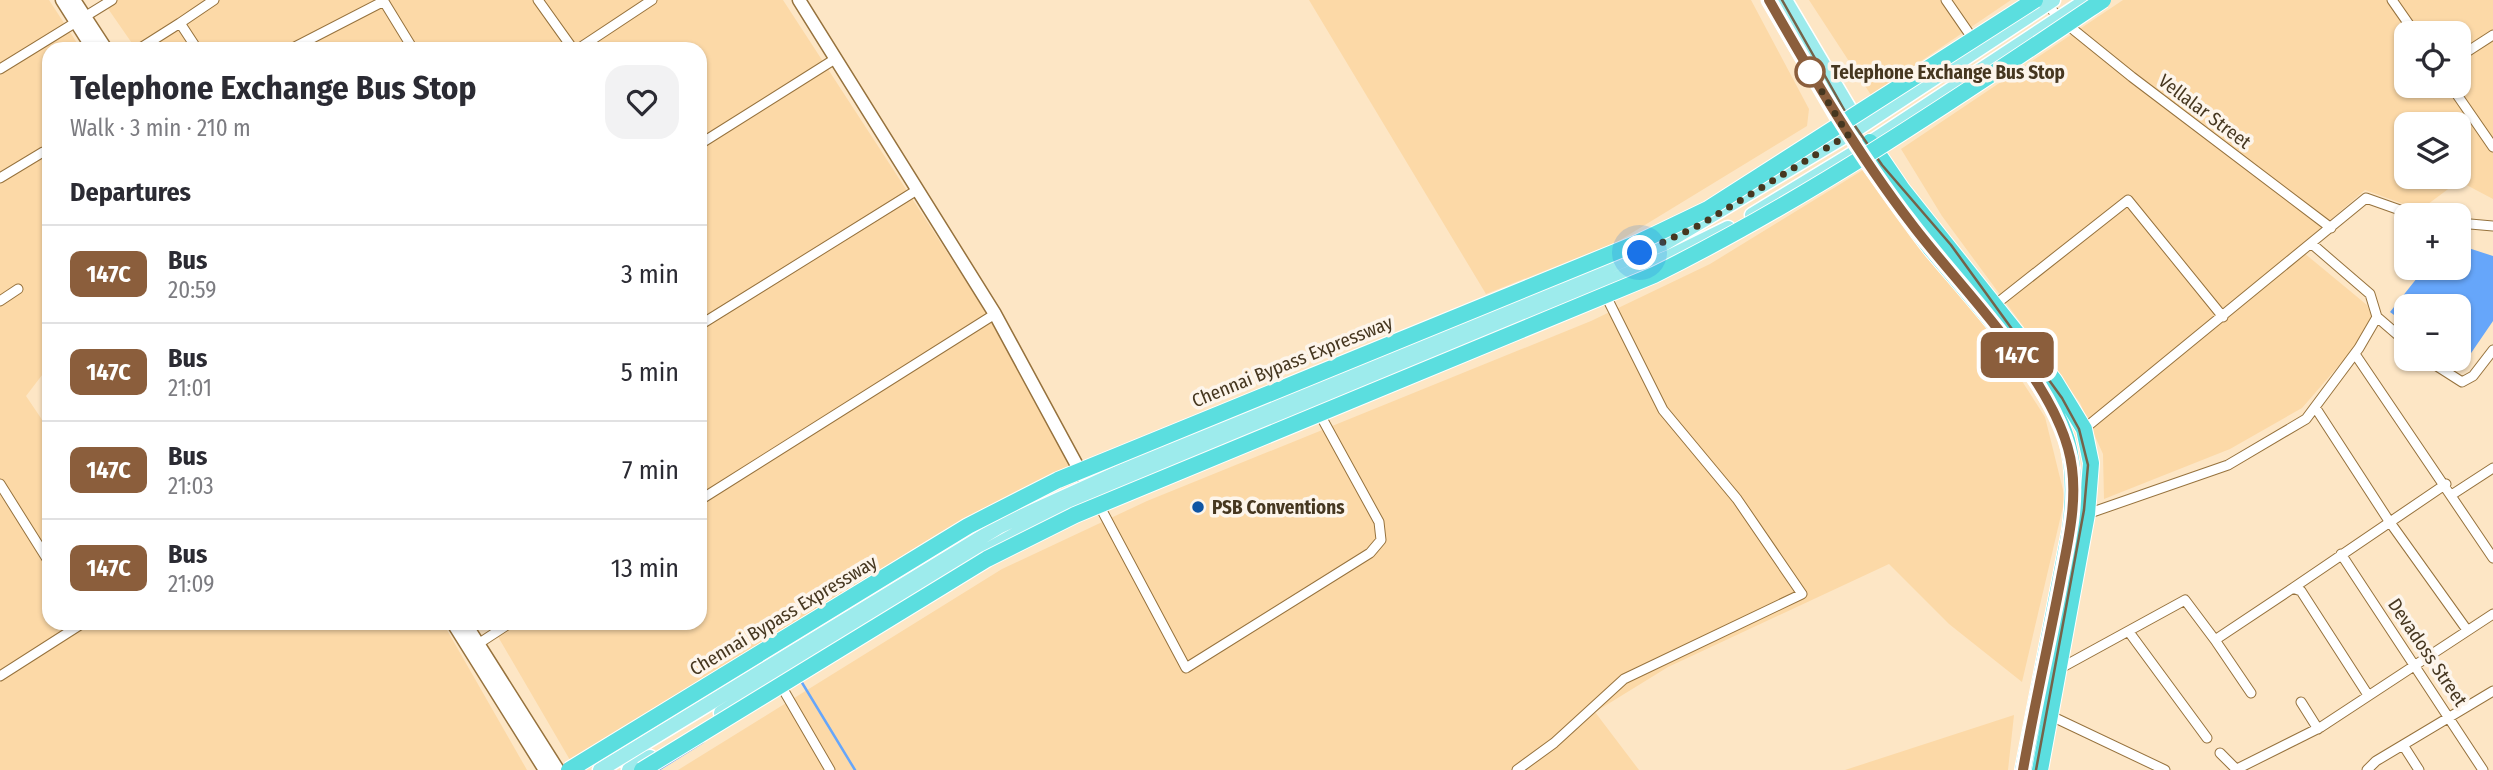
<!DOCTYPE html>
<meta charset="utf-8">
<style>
:root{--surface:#fff;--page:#f2f2f3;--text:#2b2b33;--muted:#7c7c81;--line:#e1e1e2}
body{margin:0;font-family:"Fira Sans Condensed",sans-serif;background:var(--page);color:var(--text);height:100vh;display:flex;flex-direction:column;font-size:26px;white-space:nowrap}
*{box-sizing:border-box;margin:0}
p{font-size:23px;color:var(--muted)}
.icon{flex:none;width:38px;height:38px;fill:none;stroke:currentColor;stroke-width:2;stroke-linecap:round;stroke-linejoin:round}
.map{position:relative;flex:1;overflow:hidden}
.drawer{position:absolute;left:42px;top:42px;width:665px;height:588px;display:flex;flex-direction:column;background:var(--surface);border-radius:21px;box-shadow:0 2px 5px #0004}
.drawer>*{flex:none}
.badge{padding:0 14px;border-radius:10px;font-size:24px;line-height:46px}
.tools{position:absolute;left:2394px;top:21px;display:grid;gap:14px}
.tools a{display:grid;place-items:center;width:77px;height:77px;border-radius:14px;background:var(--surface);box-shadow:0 2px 5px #0004;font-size:35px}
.you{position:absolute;width:35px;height:35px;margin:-18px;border:5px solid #fff;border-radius:50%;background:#1a73e8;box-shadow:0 0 0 10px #1a73e833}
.map>.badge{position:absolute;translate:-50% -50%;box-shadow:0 0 0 4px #fff}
h2{padding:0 28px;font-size:26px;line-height:63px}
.round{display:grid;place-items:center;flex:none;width:74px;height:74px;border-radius:21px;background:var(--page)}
.summary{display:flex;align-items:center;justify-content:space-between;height:119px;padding:0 28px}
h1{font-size:33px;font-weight:700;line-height:52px}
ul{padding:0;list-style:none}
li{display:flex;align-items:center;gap:21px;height:98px;padding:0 28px;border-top:2px solid var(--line)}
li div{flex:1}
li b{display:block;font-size:26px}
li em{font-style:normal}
li .badge{min-width:77px;font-weight:700;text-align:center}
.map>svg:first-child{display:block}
</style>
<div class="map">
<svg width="2493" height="770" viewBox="0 0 2493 770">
<rect width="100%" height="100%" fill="#fde6c5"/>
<!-- built -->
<path fill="#fcd9a7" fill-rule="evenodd" d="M 0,0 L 49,0 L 81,49 L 49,49 L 49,366 L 26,396 L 49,430 L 49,623 L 443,623 L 527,770 L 0,770 Z
M 102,0 L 783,0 L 995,326 L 1072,465 L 939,533 L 570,760 L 490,623 L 700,623 L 700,49 L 136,49 Z
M 1309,0 L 1751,0 L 1809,109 L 1807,126 L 1617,242 L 1486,294 Z
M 1809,0 L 2011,0 L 1871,95 Z
M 2123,0 L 2493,0 L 2493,199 L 2459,181 L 2420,210 L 2365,190 L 2298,248 L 2367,305 L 2375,324 L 2302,408 L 2230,449 L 2104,499 L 2103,454 L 2080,403 L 1942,216 L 1901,149 ZM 2406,33 L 2459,33 L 2459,86 L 2406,86 ZM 2406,124 L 2459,124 L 2459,177 L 2406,177 Z
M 1863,170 L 1986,325 L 2045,417 L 2065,498 L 2022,682 L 1949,624 L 1889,564 L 1668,667 L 1595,712 L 1639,770 L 678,770 L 1002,569 L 1147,501 L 1591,321 L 1710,264 Z
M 2014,715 L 2008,770 L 1845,770 Z"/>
<!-- water -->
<path fill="#66a6fa" d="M 2459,245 L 2493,256 L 2493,321 L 2467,359 L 2459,356 L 2459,306 L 2406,306 L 2406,324 L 2390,312 L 2425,268 L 2459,268 Z"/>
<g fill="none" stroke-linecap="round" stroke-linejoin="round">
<!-- stream -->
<path stroke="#66a6fa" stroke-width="2.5" d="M 801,681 L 855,770
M 658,770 L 703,742"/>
<!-- street casing -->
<g stroke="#96723d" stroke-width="11">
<path id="street" d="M 383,0 L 413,49
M 538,0 L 573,49
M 1946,0 L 1975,42
M 2392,0 L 2415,33
M 2047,4 L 2059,18 L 2132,77 L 2331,228
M 180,23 L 214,0
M 139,49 L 180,23 L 197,49
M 291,49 L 384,1
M 578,49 L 652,0
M 2459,57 L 2493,35
M 0,69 L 112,0
M 2451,86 L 2493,147
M 700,144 L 835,59
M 0,178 L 43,152 L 49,156
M 2459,223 L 2493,226
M 0,301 L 18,289
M 1996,304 L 2128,200 L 2223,317
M 2377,317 L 2406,342
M 700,325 L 917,190
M 2355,354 L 2493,558
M 2426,359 L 2462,382 L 2473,376 L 2493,350
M 2315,407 L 2389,521 L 2467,630
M 49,412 L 49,416
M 2084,429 L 2366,198 L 2414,215
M 0,484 L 49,562
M 2453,494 L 2493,468
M 700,500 L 995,314
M 1098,503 L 1186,668 L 1370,553 L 1381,540 L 1379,522 L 1318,411
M 2087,514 L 2228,465 L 2306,419 L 2359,348 L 2377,317 L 2370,294 L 2312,244
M 2341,554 L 2483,770
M 2293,588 L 2446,484
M 2129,632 L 2207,738
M 2215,640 L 2251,693
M 478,644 L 510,623
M 2059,669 L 2185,600 L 2215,640 L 2293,588 L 2301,591 L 2368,695
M 0,676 L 83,623
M 780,684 L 830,770
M 2301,702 L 2318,729
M 2049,715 L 2165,770
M 2403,745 L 2419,770
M 2220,753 L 2237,770
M 2237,769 L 2321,727 L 2493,614
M 1517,770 L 1554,743 L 1624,679 L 1802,594 L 1737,499 L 1663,410 L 1605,294
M 2367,770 L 2376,761 L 2493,691"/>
</g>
<!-- secondary casing -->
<g stroke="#96723d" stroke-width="15">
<path id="secondary" d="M 62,0 L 93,49
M 74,0 L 106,49
M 799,0 L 995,314 L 1093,495
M 453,623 L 545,770
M 465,623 L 558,770"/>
</g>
<!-- primary casing -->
<g stroke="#fff" stroke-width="17">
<path id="primary" d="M 1769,0 L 1846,132
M 1785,0 L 1859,125
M 1752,215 L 1859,150 L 2087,0
M 721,713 L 917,589 L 1043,519 L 1212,444 L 1669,257 L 1728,228
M 600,770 L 1000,526 L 1155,456 L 1665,243 L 1860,127 L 2053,0
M 629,770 L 650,757"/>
</g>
<!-- highway casing -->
<g stroke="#fff" stroke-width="18">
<path id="highway" d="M 1870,142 L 1902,189 L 2054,380 L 2084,429 L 2091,463 L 2087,514 L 2040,770
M 1859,150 C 1883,183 1906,217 1931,249 C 1971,297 2050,382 2067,440 C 2075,470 2074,499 2070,530 L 2023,770"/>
</g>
<!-- street -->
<use href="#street" stroke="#fff" stroke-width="9"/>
<!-- secondary -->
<use href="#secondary" stroke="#fff" stroke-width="12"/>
<!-- primary -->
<use href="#primary" stroke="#9debec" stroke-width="14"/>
<!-- highway -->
<use href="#highway" stroke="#5bdedf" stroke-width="16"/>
<!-- rail -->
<path stroke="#74634a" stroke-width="2.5" d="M 1782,0 L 1846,113 L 1882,165 L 1951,245 L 2062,398 L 2079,429 L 2088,465 L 2084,510 L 2036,770"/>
<!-- highway-bridge casing -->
<g stroke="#fff" stroke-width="18" stroke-linecap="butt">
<path id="highway-bridge" d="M 569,770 L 968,526 L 1058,480 L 1635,244 L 1708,209 L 2035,0
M 642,770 L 987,559 L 1075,515 L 1654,275 C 1808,199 1960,96 2103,0"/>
</g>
<!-- highway-bridge -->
<use href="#highway-bridge" stroke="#5bdedf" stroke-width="16"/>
</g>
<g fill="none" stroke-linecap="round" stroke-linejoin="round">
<!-- line casing -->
<g stroke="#fff" stroke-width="16">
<path id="line" d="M 1769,0 C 1813,77 1857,153 1911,223 C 1961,290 2062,385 2072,468 C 2077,507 2067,545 2060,583 C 2048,646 2034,707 2023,770"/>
</g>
<!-- line -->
<use href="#line" stroke="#8b5e3c" stroke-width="10"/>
<!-- walk -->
<path stroke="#463720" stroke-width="7" stroke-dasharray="0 12.6" d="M 1640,253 L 1700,225 L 1848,135 L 1810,72"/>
</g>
<!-- markers -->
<circle fill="#fff" stroke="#8b5e3c" stroke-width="3.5" cx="1810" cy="72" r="14"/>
<circle fill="#0f55a4" stroke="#fdf5eb" stroke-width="2.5" cx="1198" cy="507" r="7"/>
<g text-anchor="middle" stroke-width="7" stroke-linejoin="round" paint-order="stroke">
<!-- stop labels -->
<g font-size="19" font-weight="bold" fill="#463720" stroke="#fdf5eb" text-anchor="start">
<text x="1831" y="79">Telephone Exchange Bus Stop</text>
</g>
<!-- street labels -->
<g font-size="19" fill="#463720" stroke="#fdf5eb">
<text transform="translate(2205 111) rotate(37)" y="7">Vellalar Street</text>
<text transform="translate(1292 361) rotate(-22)" y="7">Chennai Bypass Expressway</text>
<text transform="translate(783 615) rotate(-31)" y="7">Chennai Bypass Expressway</text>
<text transform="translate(2428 652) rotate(56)" y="7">Devadoss Street</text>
</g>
<!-- poi labels -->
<g font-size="19" font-weight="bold" fill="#463720" stroke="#fdf5eb" text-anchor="start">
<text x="1212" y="514">PSB Conventions</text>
</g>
</g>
</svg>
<div class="tools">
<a><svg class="icon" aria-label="locate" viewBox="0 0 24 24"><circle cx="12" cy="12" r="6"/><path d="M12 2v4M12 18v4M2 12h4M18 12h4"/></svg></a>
<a><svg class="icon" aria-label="layers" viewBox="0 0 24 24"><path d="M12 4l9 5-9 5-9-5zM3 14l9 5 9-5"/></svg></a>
<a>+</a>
<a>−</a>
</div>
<div class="you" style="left:1640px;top:253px"></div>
<b class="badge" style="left:2017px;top:355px;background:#8b5e3c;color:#fff">147C</b>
<section class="drawer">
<div class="summary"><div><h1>Telephone Exchange Bus Stop</h1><p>Walk · 3 min · 210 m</p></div><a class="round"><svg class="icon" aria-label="heart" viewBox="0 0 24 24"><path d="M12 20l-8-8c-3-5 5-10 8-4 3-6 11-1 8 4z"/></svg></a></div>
<h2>Departures</h2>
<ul>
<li><span class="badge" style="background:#8b5e3c;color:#fff">147C</span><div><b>Bus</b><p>20:59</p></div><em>3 min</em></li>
<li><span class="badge" style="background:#8b5e3c;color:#fff">147C</span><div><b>Bus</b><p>21:01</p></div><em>5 min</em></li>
<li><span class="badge" style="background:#8b5e3c;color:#fff">147C</span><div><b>Bus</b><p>21:03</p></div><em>7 min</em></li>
<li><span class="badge" style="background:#8b5e3c;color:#fff">147C</span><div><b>Bus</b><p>21:09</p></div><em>13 min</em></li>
</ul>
</section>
</div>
